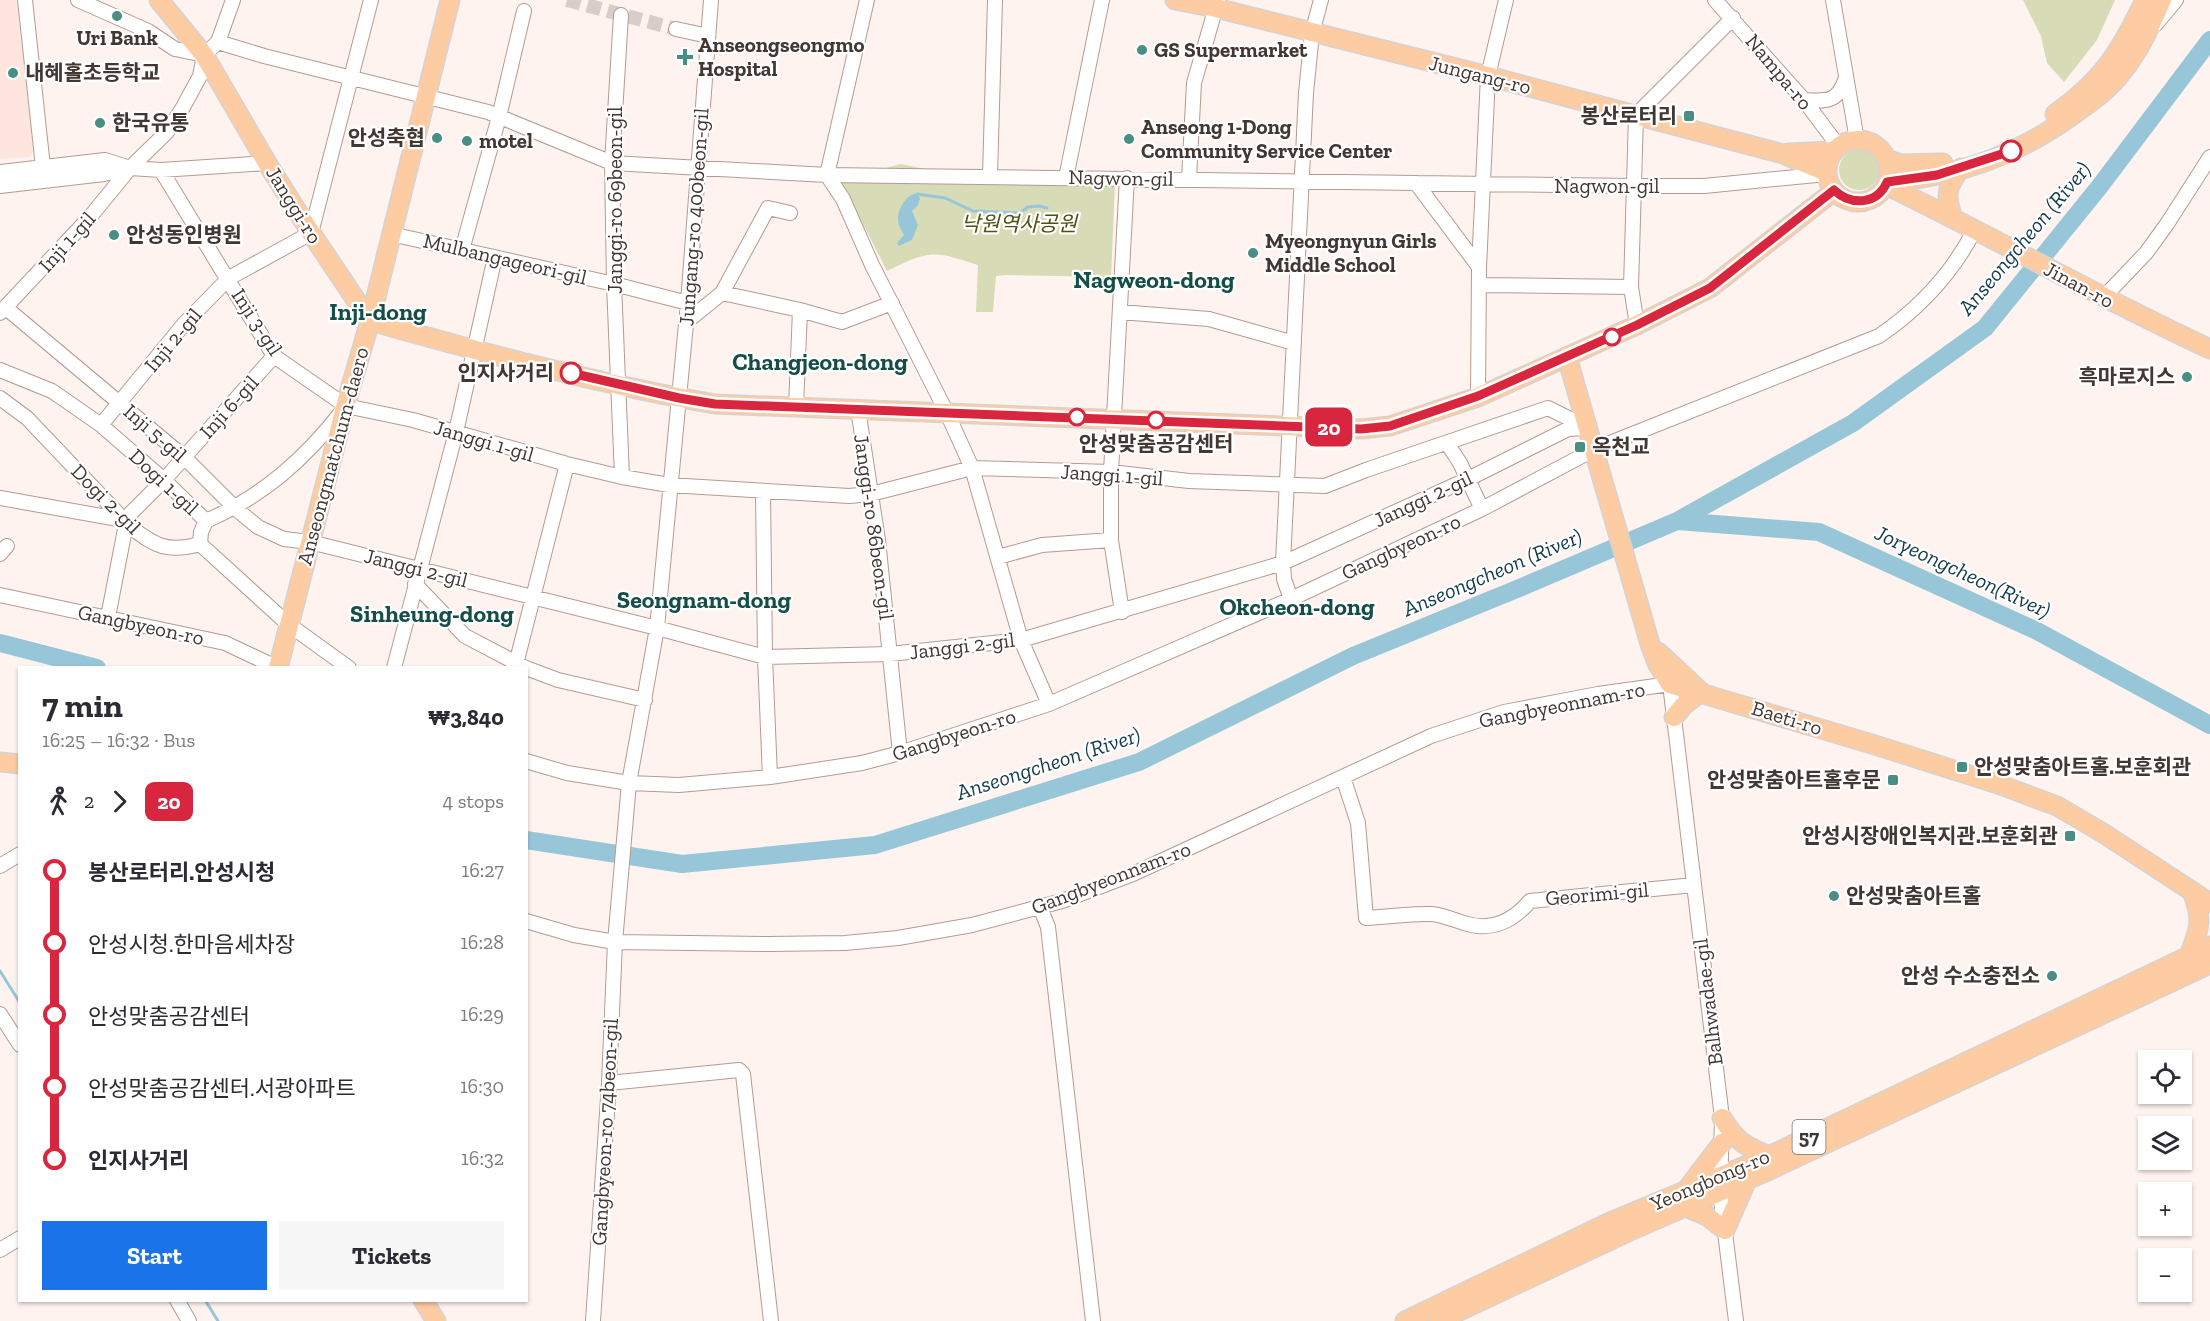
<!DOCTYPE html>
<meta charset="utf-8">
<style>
:root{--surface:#fff;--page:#f7f7f7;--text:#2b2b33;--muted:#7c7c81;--accent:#1a73e8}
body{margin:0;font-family:"Zilla Slab","Noto Sans KR",serif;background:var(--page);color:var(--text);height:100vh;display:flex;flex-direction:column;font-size:22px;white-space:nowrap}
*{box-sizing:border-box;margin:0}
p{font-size:20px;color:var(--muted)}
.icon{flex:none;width:33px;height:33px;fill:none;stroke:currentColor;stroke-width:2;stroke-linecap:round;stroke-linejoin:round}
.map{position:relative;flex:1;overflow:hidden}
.side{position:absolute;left:18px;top:666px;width:510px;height:636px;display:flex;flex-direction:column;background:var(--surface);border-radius:0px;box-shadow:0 2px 4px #0004}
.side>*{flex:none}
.badge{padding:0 12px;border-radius:9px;font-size:21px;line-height:39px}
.fabs{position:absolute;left:2138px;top:1050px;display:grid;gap:12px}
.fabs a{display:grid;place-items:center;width:54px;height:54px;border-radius:0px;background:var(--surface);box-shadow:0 2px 4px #0004;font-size:30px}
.map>.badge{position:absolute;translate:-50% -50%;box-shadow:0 0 0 3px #fff}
.legs{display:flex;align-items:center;gap:9px;height:66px;padding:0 24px;font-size:20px}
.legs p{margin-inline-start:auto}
.overview{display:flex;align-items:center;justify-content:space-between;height:102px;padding:0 24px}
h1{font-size:33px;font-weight:700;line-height:45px}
.cta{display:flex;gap:12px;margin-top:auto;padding:12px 24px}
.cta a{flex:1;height:69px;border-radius:0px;background:var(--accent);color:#fff;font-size:24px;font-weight:700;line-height:69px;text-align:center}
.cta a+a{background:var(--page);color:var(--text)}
ul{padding:0 24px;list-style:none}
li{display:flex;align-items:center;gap:21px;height:72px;font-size:22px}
li i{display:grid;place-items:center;width:9px;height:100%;margin:0 8px;background:currentColor}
li i::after{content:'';width:15px;height:15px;margin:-8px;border:4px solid;border-radius:50%;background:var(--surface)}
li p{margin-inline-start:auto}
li:first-child i{background:linear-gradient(#0000 50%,currentColor 0)}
li:last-child i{background:linear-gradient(currentColor 50%,#0000 0)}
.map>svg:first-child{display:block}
</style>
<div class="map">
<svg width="2210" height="1321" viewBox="0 0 2210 1321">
<rect width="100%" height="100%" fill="#fef3ef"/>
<!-- education -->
<path fill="#fee5dd" d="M 0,0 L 16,0 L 36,146 L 30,157 L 0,159 Z"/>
<!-- green -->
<path fill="#d7dcb6" d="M 2023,0 L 2115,0 L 2097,40 L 2064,82 L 2047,63 L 2041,36 Z
M1839 170a20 20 0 1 1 40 0a20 20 0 1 1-40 0Z
M 901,164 L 925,169 L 1011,172 L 1115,185 L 1111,277 L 1006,275 L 996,276 L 993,312 L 976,312 L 978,265 C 933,250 930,250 887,271 L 842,183 L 846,178 Z"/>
<!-- water -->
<path fill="#98c6d9" d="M 913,194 L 917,194 L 920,198 L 918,205 L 912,211 L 918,225 L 912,240 L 899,246 L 897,243 L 904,235 C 902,230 898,226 898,220 C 897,210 905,198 913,194 Z"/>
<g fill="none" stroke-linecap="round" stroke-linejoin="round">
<!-- stream -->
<path stroke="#98c6d9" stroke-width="3" d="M 917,194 L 945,198 L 973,211 L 1020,213 L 1028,207 L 1039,206 L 1047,208
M 0,971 L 20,1003
M 205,1300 L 218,1321"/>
<!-- river -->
<path stroke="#98c6d9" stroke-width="18" d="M 1677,521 L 1819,532 L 2035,630 L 2210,725
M 0,643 L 97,668
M 526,840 L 682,864 L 875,845 L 1139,762 L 1353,656 L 1517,589 L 1677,521 L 1853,423 L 1985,328 L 2100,186 L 2210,40"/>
<!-- minor-tunnel -->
<path stroke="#d8cdc9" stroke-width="14" stroke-dasharray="14 7" stroke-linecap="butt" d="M 567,0 L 676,29"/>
<!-- minor casing -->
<g stroke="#b49b92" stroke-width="16">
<path id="minor" d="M 25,0 L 43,167
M 78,0 L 148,31 L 175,49 L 204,55
M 867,0 L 827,175 L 843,199 L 872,265 L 947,413 L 972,468 L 1021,640 L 1049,704
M 1715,0 L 1804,100 L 1839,147
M 1833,0 L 1857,140
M 621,15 L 612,163 L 614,284 L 622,477
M 2156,24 L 2176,0
M 676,29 L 708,36
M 218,42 L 233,0
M 204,55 L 218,42 L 264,56 L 488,112 L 612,163 L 827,175 L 1634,186 L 1704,186 L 1827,174
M 1804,100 C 1828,101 1837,103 1846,78
M 161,170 L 274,356 L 346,406 L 413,420 L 567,464 L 622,477 L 669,485 L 849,496 L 871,494 L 972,468 L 1111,472 L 1189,481 L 1325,486 L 1366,470 L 1548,408 L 1586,427
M 0,172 L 105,160 L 130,168 L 161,170 L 267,163
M 990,176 L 995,0
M 1066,178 L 1102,0
M 1189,179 L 1194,83 L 1218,0
M 1416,183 L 1479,267
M 0,186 L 104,174 L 128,168
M 391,234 L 614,284 L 688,303
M 462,250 L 499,117 L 524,11
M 1479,285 L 1631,287
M 722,293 L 800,310 L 842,322 L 892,303
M 2103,298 L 2146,253 L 2167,224 L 2210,157
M 6,308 L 184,457 L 235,508 L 258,527 L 284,539 L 310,542 L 657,628 L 765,657 L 890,654 L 1021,640 L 1283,563 L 1468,479 L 1568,429 L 1587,428
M 1120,312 L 1209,319 L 1294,343
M 0,313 L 90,217 L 130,168 L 167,132 L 182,109 L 200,76 L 204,55
M 686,322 L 722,293 L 768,208 L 790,213
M 1637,325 L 1631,287 L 1636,115 L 1733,18
M 0,370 L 52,391 L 101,425 L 164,480 L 206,521
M 1478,397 L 1479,267 L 1488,76 L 1506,0
M 0,398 L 27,418 L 124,520 L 126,524 C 154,544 164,554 200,544
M 796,407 L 800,310
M 858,409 L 878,540 L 900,753
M 101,425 L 184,324 L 229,278 L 311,233 L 371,0
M 1447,443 L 1460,463 L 1482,509
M 763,491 L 765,657 L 770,777
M 0,498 L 124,520
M 124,520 L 164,480 L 274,356
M 206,521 L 201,532 L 200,544 L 288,624 L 349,668
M 206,521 C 263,496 305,459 343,410
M 0,554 L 7,546
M 998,557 L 1042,545 L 1111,540
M 415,584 L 465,636 L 526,668
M 0,595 L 225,643 L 278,668
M 1291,599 L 1284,579 L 1283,563 L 1306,93 L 1312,33 L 1321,0
M 1122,612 L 1111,540 L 1111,472 L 1127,178
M 108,617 L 126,524
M 394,668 L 456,432 L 495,257
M 515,668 L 567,464
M 526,668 L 558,680 L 645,700
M 526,761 L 567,773 L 629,783 L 679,785 L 770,777 L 862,763 L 900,753 L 1049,704 L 1291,599 L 1482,509 L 1595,449 L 1879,336 C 1920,308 1953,272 1975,229
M 1343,777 L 1358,823 L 1366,918 C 1388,917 1411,913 1432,914 C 1443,915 1454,920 1464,923 C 1491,932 1513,921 1530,901 L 1694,885
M 0,866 L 20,854
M 1040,907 L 1048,927 L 1093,1321
M 526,921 L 574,935 L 615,942 L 769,944 L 845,943 L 898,938 L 972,925 L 1062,901 L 1133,874 L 1431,736 L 1504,712 L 1598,694 L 1670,684 L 1722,1118 L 1720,1192 L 1736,1321
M 0,1014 L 20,1045
M 609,1083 L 739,1070 L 743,1074 L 771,1321
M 0,1250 L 20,1238
M 177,1300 L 189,1321
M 593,1321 L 609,1083 L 615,942 L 629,783 L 657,628 L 688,303 L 711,0"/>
</g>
<!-- major casing -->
<g stroke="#d5d3d2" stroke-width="21">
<path id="major" d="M 159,0 L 204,55 L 267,163 L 311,233 L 370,321 C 484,353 598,384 715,404 L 1361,429 L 1390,426 L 1478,397 L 1637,325 L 1710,288 L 1834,191
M 1175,0 L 1216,8 L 1488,76 L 1783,154 L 1826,172
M 2055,114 C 2103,80 2120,52 2145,0
M1827 171a31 31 0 1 1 62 0a31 31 0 1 1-62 0Z
M 1788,153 L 1834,151
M 1886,159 L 1900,164 L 1943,163
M 1887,182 C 1903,180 1921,179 1937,175 C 1987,165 2033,144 2074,114 C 2091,102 2110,89 2122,72 C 2140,50 2151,25 2162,0
M 1886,185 C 1995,238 2100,298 2210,349
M 1953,218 C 1945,196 1946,187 1961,168
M 1567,357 L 1650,644 L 1657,663 L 1670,684 L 1875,745 L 1998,784 L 2057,806 L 2103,833 L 2210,903
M 1658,652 L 1701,692 L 1683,706 L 1674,717
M 278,668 L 347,400 L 370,321 L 450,0
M 0,762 L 20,764
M 2189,956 C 2200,927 2203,921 2192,891
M 1722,1118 C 1737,1142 1743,1145 1769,1156
M 1687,1189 L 1722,1143
M 1686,1207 L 1707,1216 L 1725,1230 L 1747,1180
M 423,1300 L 436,1321
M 1405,1321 L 1608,1223 L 1769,1156 L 2210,946
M 1438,1321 L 1630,1231 L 1763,1173 L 2210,964"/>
</g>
<!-- minor -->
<use href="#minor" stroke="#fff" stroke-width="14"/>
<!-- major -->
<use href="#major" stroke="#fdcca3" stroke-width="18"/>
</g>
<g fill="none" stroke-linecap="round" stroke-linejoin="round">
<!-- line-1 casing -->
<g stroke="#fff" stroke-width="14">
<path id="line-1" d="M 571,373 L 679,398 L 715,404 L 1361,429 L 1390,426 L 1478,396 L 1637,325 L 1710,288 L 1834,190 C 1851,206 1877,205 1887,182 L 1937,175 L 2011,151"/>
</g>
<!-- line-1 -->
<use href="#line-1" stroke="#d7263d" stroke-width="9"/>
</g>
<!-- markers -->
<g fill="#498e83" stroke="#fff" stroke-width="2">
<circle cx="117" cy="16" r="6"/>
<circle cx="1142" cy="50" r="6"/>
<path d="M682 48h6v6h6v6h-6v6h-6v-6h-6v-6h6z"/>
<circle cx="13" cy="73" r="6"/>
<rect x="1683" y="110" width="12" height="12" rx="3"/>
<circle cx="100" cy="123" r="6"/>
<circle cx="437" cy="138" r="6"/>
<circle cx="1129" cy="139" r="6"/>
<circle cx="467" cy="141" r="6"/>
<circle cx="114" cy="235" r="6"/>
<circle cx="1253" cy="253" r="6"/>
<circle cx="2187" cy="377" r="6"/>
<rect x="1574" y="441" width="12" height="12" rx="3"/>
<rect x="1956" y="761" width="12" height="12" rx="3"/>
<rect x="1887" y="774" width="12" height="12" rx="3"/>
<rect x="2064" y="830" width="12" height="12" rx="3"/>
<circle cx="1834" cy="896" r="6"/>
<circle cx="2052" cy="976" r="6"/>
</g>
<g fill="#fff" stroke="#d7263d" stroke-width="3">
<circle cx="2011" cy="151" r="10"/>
<circle cx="1612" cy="337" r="8"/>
<circle cx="571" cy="373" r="10"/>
<circle cx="1077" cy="417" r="8"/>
<circle cx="1156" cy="420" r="8"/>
</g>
<g text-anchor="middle" stroke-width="4.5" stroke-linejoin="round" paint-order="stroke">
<!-- shield labels -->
<rect fill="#fff" stroke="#7b7370" stroke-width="1.5" x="1792.5" y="1120" width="33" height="34" rx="4.5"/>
<g font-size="20" font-weight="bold" fill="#423733">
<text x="1809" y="1144">57</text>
</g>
<!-- poi labels -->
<g font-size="21" font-weight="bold" fill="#423733" stroke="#fff" text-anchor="start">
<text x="117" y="45" text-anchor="middle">Uri Bank</text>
<text x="698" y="52">Anseongseongmo<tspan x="698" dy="24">Hospital</tspan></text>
<text x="1154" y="57">GS Supermarket</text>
<text x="25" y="80">내혜홀초등학교</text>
<text x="1677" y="123" text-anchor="end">봉산로터리</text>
<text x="112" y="130">한국유통</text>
<text x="1141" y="134">Anseong 1-Dong<tspan x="1141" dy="24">Community Service Center</tspan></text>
<text x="425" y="145" text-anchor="end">안성축협</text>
<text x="479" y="148">motel</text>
<text x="126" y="242">안성동인병원</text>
<text x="1265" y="248">Myeongnyun Girls<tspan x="1265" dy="24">Middle School</tspan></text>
<text x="2175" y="384" text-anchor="end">흑마로지스</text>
<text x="1592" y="454">옥천교</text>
<text x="1974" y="774">안성맞춤아트홀.보훈회관</text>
<text x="1881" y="787" text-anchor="end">안성맞춤아트홀후문</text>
<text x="2058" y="843" text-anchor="end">안성시장애인복지관.보훈회관</text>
<text x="1846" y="903">안성맞춤아트홀</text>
<text x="2040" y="983" text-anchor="end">안성 수소충전소</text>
</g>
<!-- street labels -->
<g font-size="21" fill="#423733" stroke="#fff">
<text transform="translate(1779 72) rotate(50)" y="7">Nampa-ro</text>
<text transform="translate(1480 75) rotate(14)" y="7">Jungang-ro</text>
<text transform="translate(1121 178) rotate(1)" y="7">Nagwon-gil</text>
<text x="1607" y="193">Nagwon-gil</text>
<text transform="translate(615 200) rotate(-90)" y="7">Janggi-ro 69beon-gil</text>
<text transform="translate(294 205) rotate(58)" y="7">Janggi-ro</text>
<text transform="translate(694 217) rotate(-86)" y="7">Jungang-ro 400beon-gil</text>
<text transform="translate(67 242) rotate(-48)" y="7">Inji 1-gil</text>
<text transform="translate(505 259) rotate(13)" y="7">Mulbangageori-gil</text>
<text transform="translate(2079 285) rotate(28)" y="7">Jinan-ro</text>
<text transform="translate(257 322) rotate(57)" y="7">Inji 3-gil</text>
<text transform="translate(173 340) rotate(-50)" y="7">Inji 2-gil</text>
<text transform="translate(229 407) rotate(-48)" y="7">Inji 6-gil</text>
<text transform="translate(155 433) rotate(41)" y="7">Inji 5-gil</text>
<text transform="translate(484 441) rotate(16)" y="7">Janggi 1-gil</text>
<text transform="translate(333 456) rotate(-75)" y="7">Anseongmatchum-daero</text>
<text transform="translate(1112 475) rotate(4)" y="7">Janggi 1-gil</text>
<text transform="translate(164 482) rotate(43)" y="7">Dogi 1-gil</text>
<text transform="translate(106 499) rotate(45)" y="7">Dogi 2-gil</text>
<text transform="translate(1423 499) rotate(-25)" y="7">Janggi 2-gil</text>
<text transform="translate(874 527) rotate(82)" y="7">Janggi-ro 86beon-gil</text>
<text transform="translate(1401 547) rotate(-25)" y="7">Gangbyeon-ro</text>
<text transform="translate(416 568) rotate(14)" y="7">Janggi 2-gil</text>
<text transform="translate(141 625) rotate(12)" y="7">Gangbyeon-ro</text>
<text transform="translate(962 646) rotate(-7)" y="7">Janggi 2-gil</text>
<text transform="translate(1562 705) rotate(-11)" y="7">Gangbyeonnam-ro</text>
<text transform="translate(1787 718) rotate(17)" y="7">Baeti-ro</text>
<text transform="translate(954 735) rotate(-18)" y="7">Gangbyeon-ro</text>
<text transform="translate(1111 878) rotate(-21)" y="7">Gangbyeonnam-ro</text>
<text transform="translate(1597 894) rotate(-5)" y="7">Georimi-gil</text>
<text transform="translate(1708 1002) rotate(-97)" y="7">Balhwadae-gil</text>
<text transform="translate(605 1132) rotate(-87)" y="7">Gangbyeon-ro 74beon-gil</text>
<text transform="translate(1710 1180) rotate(-23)" y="7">Yeongbong-ro</text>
</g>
<!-- park labels -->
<g font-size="21" font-style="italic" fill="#4d5312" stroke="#fff">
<text x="1019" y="231">낙원역사공원</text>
</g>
<!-- stop labels -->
<g font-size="21" font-weight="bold" fill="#423733" stroke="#fff" text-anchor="end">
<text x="554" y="380">인지사거리</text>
<text x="1156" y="451" text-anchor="middle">안성맞춤공감센터</text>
</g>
<!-- water labels -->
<g font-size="22" font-style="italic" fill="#133b4a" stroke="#fff">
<text transform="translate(2024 238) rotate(-50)" y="8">Anseongcheon (River)</text>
<text transform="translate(1963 571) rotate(25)" y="8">Joryeongcheon(River)</text>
<text transform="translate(1492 572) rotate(-23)" y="8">Anseongcheon (River)</text>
<text transform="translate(1048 763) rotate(-18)" y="8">Anseongcheon (River)</text>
</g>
<!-- quarter labels -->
<g font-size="24" font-weight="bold" fill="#144e46" stroke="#fff">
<text x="1154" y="288">Nagweon-dong</text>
<text x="378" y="320">Inji-dong</text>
<text x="820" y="370">Changjeon-dong</text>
<text x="704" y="608">Seongnam-dong</text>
<text x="1297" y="615">Okcheon-dong</text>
<text x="432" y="622">Sinheung-dong</text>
</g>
</g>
</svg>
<div class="fabs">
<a><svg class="icon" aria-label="locate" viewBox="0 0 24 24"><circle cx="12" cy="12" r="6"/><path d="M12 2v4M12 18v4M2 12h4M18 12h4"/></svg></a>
<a><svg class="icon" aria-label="layers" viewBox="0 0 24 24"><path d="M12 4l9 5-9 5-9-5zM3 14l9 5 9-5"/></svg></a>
<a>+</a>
<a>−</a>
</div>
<b class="badge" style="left:1329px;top:427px;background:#d7263d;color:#fff">20</b>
<section class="side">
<div class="overview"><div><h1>7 min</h1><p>16:25 – 16:32 · Bus</p></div><b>₩3,840</b></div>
<div class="legs"><svg class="icon" aria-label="walk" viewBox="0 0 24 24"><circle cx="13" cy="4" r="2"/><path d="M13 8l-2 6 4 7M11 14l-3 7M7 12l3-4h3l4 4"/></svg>2<svg class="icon" aria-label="forward" viewBox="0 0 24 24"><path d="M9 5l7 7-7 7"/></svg><b class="badge" style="background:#d7263d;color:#fff">20</b><p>4 stops</p></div>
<ul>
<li><i style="color:#d7263d"></i><b>봉산로터리.안성시청</b><p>16:27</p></li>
<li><i style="color:#d7263d"></i><span>안성시청.한마음세차장</span><p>16:28</p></li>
<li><i style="color:#d7263d"></i><span>안성맞춤공감센터</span><p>16:29</p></li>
<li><i style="color:#d7263d"></i><span>안성맞춤공감센터.서광아파트</span><p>16:30</p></li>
<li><i style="color:#d7263d"></i><b>인지사거리</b><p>16:32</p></li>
</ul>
<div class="cta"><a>Start</a><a>Tickets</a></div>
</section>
</div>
